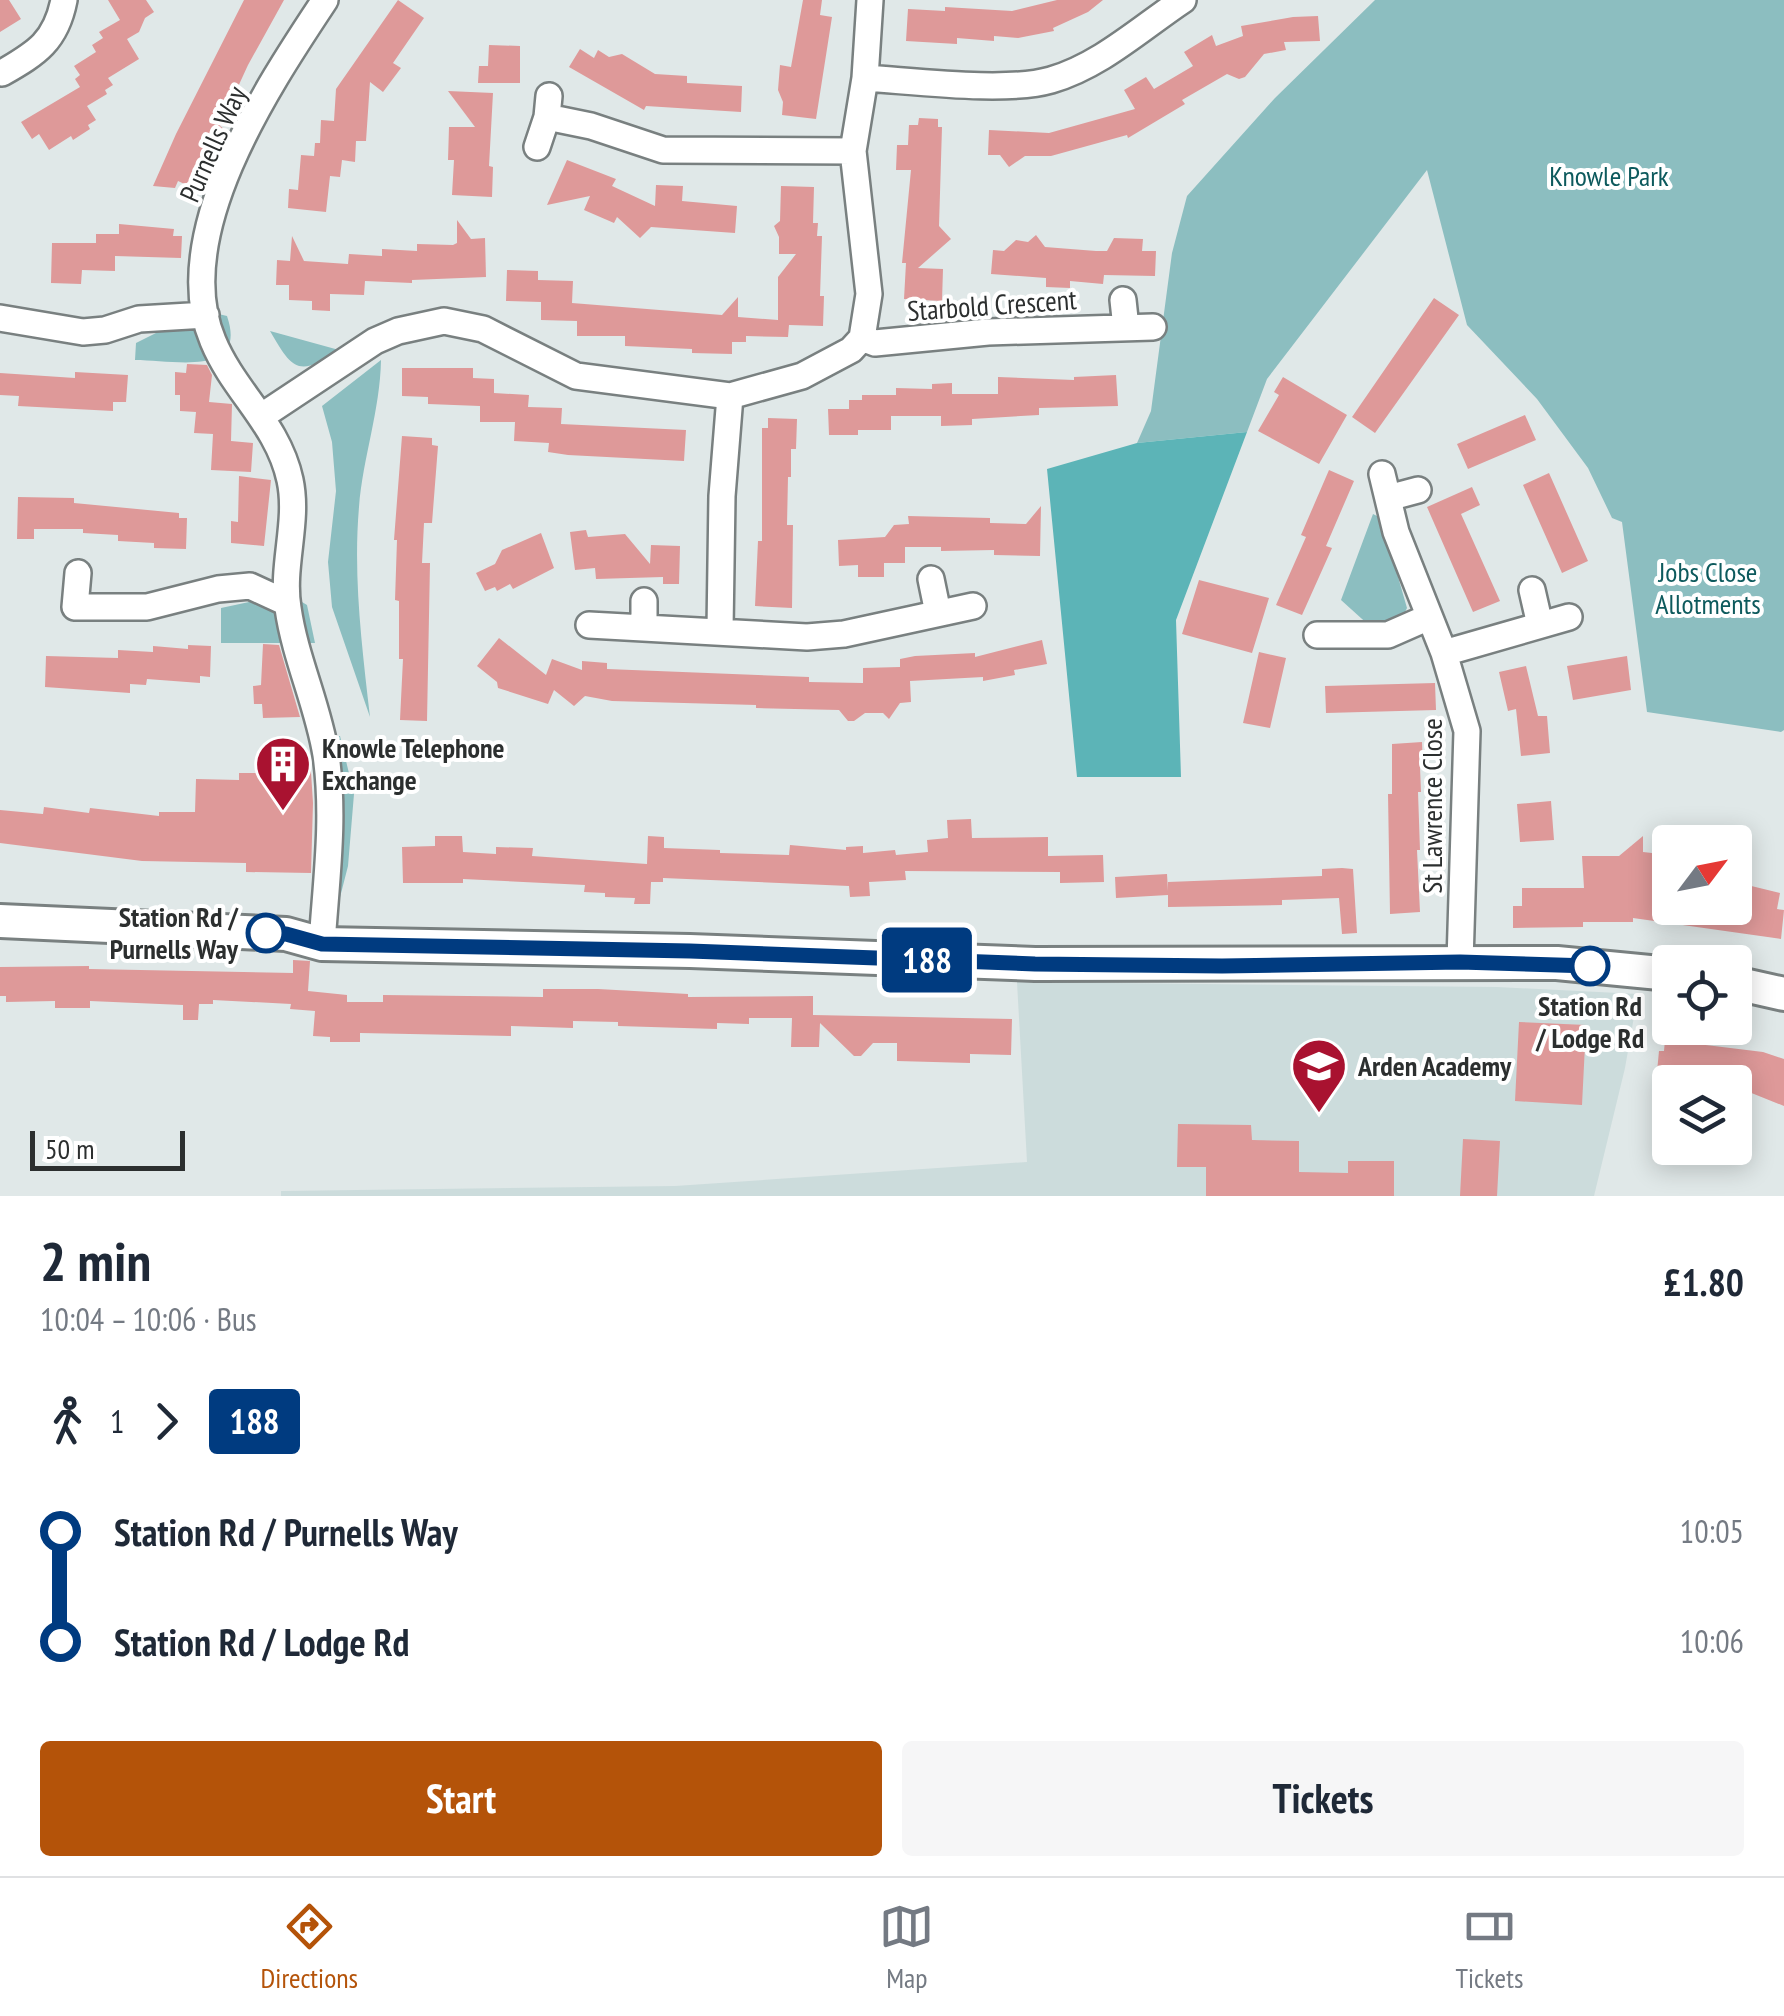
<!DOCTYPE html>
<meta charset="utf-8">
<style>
:root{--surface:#fff;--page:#f6f6f7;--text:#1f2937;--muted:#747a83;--line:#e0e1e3;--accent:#b45309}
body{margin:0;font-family:"PT Sans Narrow",sans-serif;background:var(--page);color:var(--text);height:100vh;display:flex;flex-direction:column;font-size:38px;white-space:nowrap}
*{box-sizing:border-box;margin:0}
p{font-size:32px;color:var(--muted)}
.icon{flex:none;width:55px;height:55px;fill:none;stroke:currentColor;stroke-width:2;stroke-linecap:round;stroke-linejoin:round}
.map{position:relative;height:1196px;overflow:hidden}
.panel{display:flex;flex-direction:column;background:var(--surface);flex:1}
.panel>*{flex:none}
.badge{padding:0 20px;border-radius:8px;font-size:35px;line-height:65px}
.needle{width:65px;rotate:58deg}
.buttons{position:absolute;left:1652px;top:825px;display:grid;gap:20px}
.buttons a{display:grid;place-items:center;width:100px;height:100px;border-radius:10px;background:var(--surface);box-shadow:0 5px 25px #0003;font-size:50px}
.scale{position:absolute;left:30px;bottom:25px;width:155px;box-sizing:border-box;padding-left:10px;border:5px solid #2c2f2f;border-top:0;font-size:28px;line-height:35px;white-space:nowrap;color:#2c2f2f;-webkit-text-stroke:8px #fff;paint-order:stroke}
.map>.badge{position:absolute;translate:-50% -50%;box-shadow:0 0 0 5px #fff}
.legs{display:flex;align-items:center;gap:15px;height:110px;padding:0 40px;font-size:32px}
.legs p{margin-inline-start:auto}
.headline{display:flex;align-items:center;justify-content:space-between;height:170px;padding:0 40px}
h1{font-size:55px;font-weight:700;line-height:75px}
.cta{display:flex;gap:20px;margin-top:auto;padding:20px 40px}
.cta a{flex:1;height:115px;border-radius:10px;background:var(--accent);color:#fff;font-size:40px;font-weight:700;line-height:115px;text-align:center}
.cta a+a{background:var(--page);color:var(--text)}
ul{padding:0 40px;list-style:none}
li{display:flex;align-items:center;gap:35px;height:110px;font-size:38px}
li i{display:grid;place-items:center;width:15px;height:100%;margin:0 12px;background:currentColor}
li i::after{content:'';width:25px;height:25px;margin:-12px;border:8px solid;border-radius:50%;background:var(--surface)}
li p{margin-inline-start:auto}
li:first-child i{background:linear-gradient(#0000 50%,currentColor 0)}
li:last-child i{background:linear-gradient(currentColor 50%,#0000 0)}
.menu{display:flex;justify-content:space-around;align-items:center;height:140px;border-top:2px solid var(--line);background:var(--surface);font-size:28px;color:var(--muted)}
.menu a{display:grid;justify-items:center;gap:5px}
.menu .selected{color:var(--accent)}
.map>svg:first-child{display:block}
</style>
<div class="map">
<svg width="1784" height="1196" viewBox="0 0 1784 1196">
<rect width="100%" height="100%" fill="#e0e8e8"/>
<!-- built -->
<path fill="#ccdcdc" d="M 1017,982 L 1497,987 L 1638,994 L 1625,1068 L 1594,1196 L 281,1196 L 281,1191 L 675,1186 L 1027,1162 Z"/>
<!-- green -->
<path fill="#8cbec0" d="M 1375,0 L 1784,0 L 1784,730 L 1781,732 L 1647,712 L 1622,522 L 1612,518 L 1588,468 L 1537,399 L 1467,325 L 1427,170 L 1267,379 L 1247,432 L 1137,443 L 1151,411 L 1172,253 L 1187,196 L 1275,98 Z
M 210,312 L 227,316 C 248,378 174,360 135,360 L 136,343 L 190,316 Z
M 270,331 L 339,350 C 299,377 293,371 270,331 Z
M 381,360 C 380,411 363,457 359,507 C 353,577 362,647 370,717 L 332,607 L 328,562 L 336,491 L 332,442 L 322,406 Z
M 1373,514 L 1381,518 L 1407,608 L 1401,620 L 1372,628 L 1341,600 Z
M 297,599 L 307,605 L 315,643 L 221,643 L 221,608 L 258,600 Z
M 340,736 L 354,794 L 348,866 L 337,909 L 317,738 Z"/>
<!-- forest -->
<path fill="#5cb4b7" d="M 1247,432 L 1176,620 L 1181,777 L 1077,777 L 1047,469 L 1137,443 Z"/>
<!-- building -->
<path fill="#de9999" d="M 0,0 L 9,0 L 21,19 L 0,32 Z
M 108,0 L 146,0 L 154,12 L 145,18 L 139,32 L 127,39 L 139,59 L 108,78 L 113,85 L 105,90 L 107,94 L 87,106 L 96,120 L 88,125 L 90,129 L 73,140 L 71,136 L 49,150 L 39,134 L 32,139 L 21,122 L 80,87 L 75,79 L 80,75 L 74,66 L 96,52 L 92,45 L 103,38 L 99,32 L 120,20 Z
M 244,0 L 284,0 L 248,65 L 220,126 L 224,129 L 193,188 L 178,181 L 175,188 L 153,186 L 176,134 Z
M 398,0 L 424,18 L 393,63 L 401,68 L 383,92 L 370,82 L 366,141 L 356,141 L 355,162 L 342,160 L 340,177 L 330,176 L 326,212 L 288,208 L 289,189 L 298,190 L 301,155 L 314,156 L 315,143 L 320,143 L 321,120 L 334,121 L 336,89 Z
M 803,0 L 822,0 L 820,15 L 832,17 L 816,119 L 782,115 L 783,102 L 778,90 L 780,65 L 791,67 Z
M 1057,0 L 1103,0 L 1088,12 L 1053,28 L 1054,31 L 1018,38 L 994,36 L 994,41 L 957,38 L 957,44 L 906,41 L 908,9 L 945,11 L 945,7 L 1012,11 Z
M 1318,16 L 1320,41 L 1284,42 L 1286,50 L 1264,54 L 1245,77 L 1239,79 L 1227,74 L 1182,100 L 1185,104 L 1128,138 L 1127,135 L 1051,156 L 1025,156 L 1009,167 L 1000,155 L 988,155 L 989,130 L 1049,133 L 1135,109 L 1124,90 L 1146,77 L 1154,89 L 1193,66 L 1184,52 L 1212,35 L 1216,46 L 1243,36 L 1241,26 L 1293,17 Z
M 489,45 L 520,46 L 520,83 L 478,83 L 479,66 L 488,66 Z
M 580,49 L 594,58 L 598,50 L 609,57 L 622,54 L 655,74 L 687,76 L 687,83 L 742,86 L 741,112 L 646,106 L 644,110 L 569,67 Z
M 448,91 L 493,93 L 489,166 L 493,167 L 492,197 L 452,195 L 454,160 L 448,160 L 449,127 L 475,127 Z
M 919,118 L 938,119 L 938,127 L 942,127 L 939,226 L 951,239 L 918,268 L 943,269 L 942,301 L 904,299 L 906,263 L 902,263 L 911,170 L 896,170 L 897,145 L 908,145 L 909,125 L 918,125 Z
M 567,160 L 616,179 L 612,186 L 655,206 L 656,185 L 683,186 L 682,201 L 737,206 L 735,233 L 651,227 L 640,238 L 617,217 L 614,223 L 584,210 L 590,196 L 547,205 Z
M 781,186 L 814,187 L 813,223 L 818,223 L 817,236 L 822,236 L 820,296 L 824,296 L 823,326 L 789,325 L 788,337 L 746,336 L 746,342 L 732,342 L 732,354 L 692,353 L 692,349 L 625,346 L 625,336 L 577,336 L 577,321 L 541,320 L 541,302 L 506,301 L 507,270 L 538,271 L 538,280 L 573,281 L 572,303 L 722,315 L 738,297 L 738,317 L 778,320 L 778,277 L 796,254 L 779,254 L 779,237 L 774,226 L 780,221 Z
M 457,220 L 471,239 L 485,238 L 486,277 L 412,280 L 412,283 L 365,281 L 364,295 L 330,294 L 330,311 L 312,310 L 312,301 L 289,300 L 289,285 L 276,285 L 277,260 L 290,261 L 292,236 L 304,261 L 348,264 L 349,254 L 382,256 L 382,249 L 417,251 L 417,244 L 453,245 L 457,243 Z
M 119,224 L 174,229 L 173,236 L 182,236 L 181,258 L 115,256 L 115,271 L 82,270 L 81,284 L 51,283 L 52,243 L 96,243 L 96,234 L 119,234 Z
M 1036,235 L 1045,247 L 1096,251 L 1107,251 L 1114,238 L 1143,239 L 1142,251 L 1156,251 L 1155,276 L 1104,275 L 1103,284 L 1070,281 L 1070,288 L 1046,287 L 1046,278 L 991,274 L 993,250 L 1004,251 L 1016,240 L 1028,242 Z
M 1434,298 L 1459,315 L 1375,433 L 1352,417 Z
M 187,364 L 207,365 L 212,375 L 209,402 L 232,404 L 231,441 L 253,443 L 251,472 L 211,470 L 213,434 L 194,433 L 196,412 L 180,411 L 180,395 L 175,395 L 175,372 L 186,373 Z
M 402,368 L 473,368 L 473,378 L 494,379 L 494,393 L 529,395 L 528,407 L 562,408 L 561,424 L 686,430 L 684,461 L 568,455 L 548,452 L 549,443 L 514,441 L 515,422 L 480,422 L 480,406 L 428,404 L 428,397 L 402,396 Z
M 75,372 L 128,375 L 126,402 L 113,402 L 113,411 L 18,406 L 19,396 L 0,395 L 0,373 L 75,378 Z
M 1116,375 L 1118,406 L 1039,408 L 1039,415 L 972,419 L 972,425 L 941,426 L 941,416 L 891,416 L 891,430 L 858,430 L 858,435 L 829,435 L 828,409 L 849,409 L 849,400 L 862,400 L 862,395 L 896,395 L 896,388 L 932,389 L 932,384 L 952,383 L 952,394 L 998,394 L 998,377 L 1074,380 L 1074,377 Z
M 1283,377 L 1347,415 L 1319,464 L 1258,431 L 1279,395 L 1274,392 Z
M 1525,415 L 1536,440 L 1468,469 L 1457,444 Z
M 768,418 L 797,419 L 796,449 L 791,449 L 791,477 L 788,477 L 787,525 L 793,525 L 792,608 L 755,606 L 758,541 L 762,541 L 762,428 L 768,428 Z
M 402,436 L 432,438 L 432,445 L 438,446 L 432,523 L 424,523 L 422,563 L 430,563 L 427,721 L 400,720 L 403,659 L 399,659 L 399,601 L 395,600 L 397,540 L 394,540 Z
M 1329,470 L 1354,481 L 1326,546 L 1332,548 L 1302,615 L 1276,605 L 1306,537 L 1301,535 Z
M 1549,473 L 1588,561 L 1562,573 L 1523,485 Z
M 239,476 L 271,480 L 264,546 L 231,543 L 231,521 L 238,522 Z
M 1472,487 L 1480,505 L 1461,514 L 1500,601 L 1473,612 L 1427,507 Z
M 18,497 L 74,498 L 74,503 L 179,513 L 179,518 L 187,518 L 186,549 L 154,548 L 154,543 L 118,541 L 118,535 L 83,533 L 83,529 L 34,529 L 34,539 L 17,539 Z
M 1041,506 L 1040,556 L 994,555 L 994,550 L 941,551 L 941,547 L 905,547 L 905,563 L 884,563 L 884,577 L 858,577 L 858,565 L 839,566 L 838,540 L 885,537 L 894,525 L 909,524 L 908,516 L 990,518 L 990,523 L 1026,524 Z
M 586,530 L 588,537 L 625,534 L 650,564 L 651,545 L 680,546 L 679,584 L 663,584 L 663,577 L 596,579 L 595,568 L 575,570 L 570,532 Z
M 541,533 L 554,568 L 513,589 L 510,584 L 497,591 L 495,587 L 485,591 L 476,573 L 495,564 L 502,550 Z
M 1199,580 L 1269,598 L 1252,653 L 1182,634 Z
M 499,638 L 546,675 L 552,659 L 582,670 L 582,661 L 607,663 L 607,669 L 809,677 L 809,682 L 863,683 L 863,668 L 900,667 L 900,659 L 915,656 L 975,653 L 975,657 L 1042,640 L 1047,664 L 1014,670 L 1015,675 L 983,681 L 983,677 L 910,681 L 911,702 L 900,703 L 889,719 L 883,713 L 865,713 L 854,721 L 848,721 L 839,710 L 756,708 L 756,705 L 612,701 L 585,696 L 574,706 L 554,690 L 548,704 L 498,688 L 497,682 L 477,666 Z
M 263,644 L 279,645 L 300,717 L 263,718 L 262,704 L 254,704 L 253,686 L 261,685 Z
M 188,645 L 211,646 L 210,677 L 200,676 L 200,683 L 147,679 L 146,685 L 130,684 L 130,693 L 45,687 L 46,656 L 118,658 L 118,650 L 153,652 L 153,646 L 188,649 Z
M 1259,652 L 1286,658 L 1270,728 L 1243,723 Z
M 1627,656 L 1631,690 L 1573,700 L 1567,666 Z
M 1526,666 L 1538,716 L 1547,716 L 1550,753 L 1521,756 L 1516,709 L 1508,711 L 1499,672 Z
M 1435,683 L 1436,710 L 1326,713 L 1325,686 Z
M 1422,742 L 1423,767 L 1420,767 L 1421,792 L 1418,792 L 1420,850 L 1417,850 L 1420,912 L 1390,914 L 1388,794 L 1392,794 L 1392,744 Z
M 280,756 L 310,757 L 313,803 L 311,873 L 246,872 L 246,863 L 142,861 L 0,843 L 0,810 L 43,814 L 44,807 L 89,813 L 90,808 L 159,816 L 159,812 L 195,812 L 196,779 L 239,780 L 239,773 L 281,773 Z
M 1551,801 L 1554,840 L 1520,842 L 1517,804 Z
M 971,819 L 972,838 L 1048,837 L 1048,856 L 1103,855 L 1104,882 L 1060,883 L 1060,872 L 905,871 L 906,880 L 869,882 L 870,896 L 850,897 L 849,886 L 663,878 L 663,882 L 651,882 L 650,904 L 634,904 L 635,898 L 605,897 L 605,893 L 584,892 L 585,885 L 463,879 L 463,883 L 403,883 L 402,847 L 435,846 L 435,836 L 462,836 L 463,852 L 496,854 L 496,847 L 533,848 L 532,856 L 647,864 L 648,836 L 664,837 L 664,848 L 720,850 L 720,853 L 789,855 L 790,845 L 846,850 L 846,847 L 863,846 L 863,853 L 895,850 L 896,855 L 928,852 L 927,840 L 948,838 L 947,820 Z
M 1643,836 L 1643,852 L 1670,855 L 1670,908 L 1735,908 L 1735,882 L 1780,893 L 1777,909 L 1784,910 L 1781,939 L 1633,918 L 1633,922 L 1583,922 L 1583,927 L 1513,928 L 1513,906 L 1522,906 L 1522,888 L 1584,888 L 1582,856 L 1619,856 Z
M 1342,868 L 1353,869 L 1357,933 L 1342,934 L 1339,898 L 1282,900 L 1282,905 L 1168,907 L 1168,895 L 1116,898 L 1115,877 L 1167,874 L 1168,891 L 1168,882 L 1322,876 L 1322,869 Z
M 293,960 L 310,961 L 308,991 L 347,995 L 347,1002 L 383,1002 L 383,995 L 543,997 L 543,989 L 598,989 L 688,994 L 688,997 L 813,996 L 813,1015 L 1012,1019 L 1011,1055 L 970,1054 L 970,1063 L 897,1061 L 897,1043 L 873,1043 L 861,1056 L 854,1056 L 820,1023 L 819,1047 L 791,1047 L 792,1018 L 749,1018 L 749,1024 L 717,1023 L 717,1029 L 618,1026 L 618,1022 L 573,1021 L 573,1028 L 511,1026 L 511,1036 L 360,1033 L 360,1042 L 330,1042 L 330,1037 L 313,1036 L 315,1011 L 290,1009 L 291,1004 L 213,1000 L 213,1004 L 199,1004 L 198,1020 L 183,1020 L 183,1005 L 90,1001 L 90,1008 L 55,1008 L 55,1001 L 6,1002 L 6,996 L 0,996 L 0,967 L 89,966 L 89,969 L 293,973 Z
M 1519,1022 L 1586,1025 L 1582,1105 L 1515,1101 Z
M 1665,1040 L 1763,1052 L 1784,1059 L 1784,1106 L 1744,1090 L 1745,1085 L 1735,1082 L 1673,1078 L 1672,1082 L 1656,1082 L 1659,1051 L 1664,1051 Z
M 1178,1124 L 1251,1125 L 1252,1140 L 1299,1141 L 1299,1172 L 1348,1173 L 1348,1161 L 1394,1161 L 1394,1196 L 1206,1196 L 1206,1167 L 1177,1167 Z
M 1463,1139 L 1500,1141 L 1497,1196 L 1460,1196 Z"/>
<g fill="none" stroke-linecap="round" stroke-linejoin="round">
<!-- minor casing -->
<g stroke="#798080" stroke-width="30">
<path id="minor" d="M 2,73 C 37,53 56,41 64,0
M 865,78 C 914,81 1006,93 1051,80 C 1100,66 1141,28 1183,0
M 547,117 L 591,126 L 663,150 L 853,151
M 537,147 L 547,117 L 549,96
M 1123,300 L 1126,328
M 0,318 L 83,332 L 105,330 L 139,319 L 206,315
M 862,338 L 875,343 L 988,332 L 1153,327
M 262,416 L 375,341 L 398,331 L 444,321 L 483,329 L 576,376 L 730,396 L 802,376 L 851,350 L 862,338 L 869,294 L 853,151 L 865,78 L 870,0
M 1382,474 L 1396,532 L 1444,653 L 1467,731 L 1460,962
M 1388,498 L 1418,490
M 78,573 L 75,607 L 147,607 L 218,589 L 250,586 L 287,603
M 931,579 L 938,613
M 1532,590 L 1540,625
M 644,601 L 644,628
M 589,625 L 807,637 L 844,634 L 973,606
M 720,630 L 722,496 L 730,396
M 1317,635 L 1388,635 L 1429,617
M 1444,653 L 1569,617
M 322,944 C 326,881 335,819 326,755 C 318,705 295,658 288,608 C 281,566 299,522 290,480 C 278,424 234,392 213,341 C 168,235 268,86 325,0"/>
</g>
<!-- major casing -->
<g stroke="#798080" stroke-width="38">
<path id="major" d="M 0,921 L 286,934 L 322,944 L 690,951 L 1035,964 L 1557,963 L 1670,974
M 1735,983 L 1784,994"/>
</g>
<!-- minor -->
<use href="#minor" stroke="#fff" stroke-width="25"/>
<!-- major -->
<use href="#major" stroke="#fff" stroke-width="32"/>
</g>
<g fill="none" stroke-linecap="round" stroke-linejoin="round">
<!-- line-1 casing -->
<g stroke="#fff" stroke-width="22">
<path id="line-1" d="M 266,933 L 286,934 L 322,944 L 690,951 L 1035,964 L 1222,966 L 1460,962 L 1590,966"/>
</g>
<!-- line-1 -->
<use href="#line-1" stroke="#003b80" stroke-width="15"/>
</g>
<!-- icons -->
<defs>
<g id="building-pin" transform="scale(2.875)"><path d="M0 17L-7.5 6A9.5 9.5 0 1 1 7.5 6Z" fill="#a91230" stroke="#fff"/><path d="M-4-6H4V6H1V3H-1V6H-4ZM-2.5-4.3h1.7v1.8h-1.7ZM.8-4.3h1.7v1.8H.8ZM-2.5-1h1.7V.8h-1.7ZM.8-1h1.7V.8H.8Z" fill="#fff"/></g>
<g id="school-pin" transform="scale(2.875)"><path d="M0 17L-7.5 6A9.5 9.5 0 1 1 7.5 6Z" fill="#a91230" stroke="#fff"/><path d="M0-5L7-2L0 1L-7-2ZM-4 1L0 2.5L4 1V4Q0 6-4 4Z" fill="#fff"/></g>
</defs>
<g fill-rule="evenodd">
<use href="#building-pin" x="283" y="764"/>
<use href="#school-pin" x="1319" y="1066"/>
</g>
<!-- markers -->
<g fill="#fff" stroke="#003b80" stroke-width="5">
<circle cx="266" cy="933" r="18"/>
<circle cx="1590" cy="966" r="18"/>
</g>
<g text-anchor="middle" stroke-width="8" stroke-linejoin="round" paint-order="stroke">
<!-- street labels -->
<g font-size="28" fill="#2c2f2f" stroke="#fff">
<text transform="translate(213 144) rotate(-66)" y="10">Purnells Way</text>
<text transform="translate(992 305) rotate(-4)" y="10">Starbold Crescent</text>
<text transform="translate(1432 806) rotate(-90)" y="10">St Lawrence Close</text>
</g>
<!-- park labels -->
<g font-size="28" fill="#0d5a5d" stroke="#fff">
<text x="1609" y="186">Knowle Park</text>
<text x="1708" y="582">Jobs Close<tspan x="1708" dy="32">Allotments</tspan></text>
</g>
<!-- poi labels -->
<g font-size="28" font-weight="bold" fill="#2c2f2f" stroke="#fff" text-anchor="start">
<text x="322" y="758">Knowle Telephone<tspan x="322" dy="32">Exchange</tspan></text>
<text x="1358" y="1076">Arden Academy</text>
</g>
<!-- stop labels -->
<g font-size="28" font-weight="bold" fill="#2c2f2f" stroke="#fff" text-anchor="end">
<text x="238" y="927">Station Rd /<tspan x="238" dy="32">Purnells Way</tspan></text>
<text x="1590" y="1016" text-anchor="middle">Station Rd<tspan x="1590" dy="32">/ Lodge Rd</tspan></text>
</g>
</g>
</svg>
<div class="buttons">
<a><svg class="needle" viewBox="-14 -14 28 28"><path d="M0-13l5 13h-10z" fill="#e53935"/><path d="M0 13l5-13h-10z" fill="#747a83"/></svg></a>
<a><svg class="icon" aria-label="locate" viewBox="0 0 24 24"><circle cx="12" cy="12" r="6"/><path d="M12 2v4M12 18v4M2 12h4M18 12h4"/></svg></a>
<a><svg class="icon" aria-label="layers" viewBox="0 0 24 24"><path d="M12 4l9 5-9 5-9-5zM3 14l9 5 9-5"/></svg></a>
</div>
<div class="scale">50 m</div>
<b class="badge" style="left:927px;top:960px;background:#003b80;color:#fff">188</b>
</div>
<section class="panel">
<div class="headline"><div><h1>2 min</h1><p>10:04 – 10:06 · Bus</p></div><b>£1.80</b></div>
<div class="legs"><svg class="icon" aria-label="walk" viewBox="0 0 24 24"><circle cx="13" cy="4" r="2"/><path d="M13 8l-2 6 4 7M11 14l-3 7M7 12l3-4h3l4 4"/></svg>1<svg class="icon" aria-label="forward" viewBox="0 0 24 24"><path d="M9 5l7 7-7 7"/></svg><b class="badge" style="background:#003b80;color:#fff">188</b></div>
<ul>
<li><i style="color:#003b80"></i><b>Station Rd / Purnells Way</b><p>10:05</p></li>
<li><i style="color:#003b80"></i><b>Station Rd / Lodge Rd</b><p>10:06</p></li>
</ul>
<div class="cta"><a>Start</a><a>Tickets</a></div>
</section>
<nav class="menu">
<a class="selected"><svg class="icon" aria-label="directions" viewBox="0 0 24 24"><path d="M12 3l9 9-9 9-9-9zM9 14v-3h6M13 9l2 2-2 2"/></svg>Directions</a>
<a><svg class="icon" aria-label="map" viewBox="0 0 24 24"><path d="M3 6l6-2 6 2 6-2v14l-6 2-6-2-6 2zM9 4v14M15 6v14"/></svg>Map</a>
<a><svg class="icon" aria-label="tickets" viewBox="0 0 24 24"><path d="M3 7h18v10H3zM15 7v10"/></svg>Tickets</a>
</nav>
